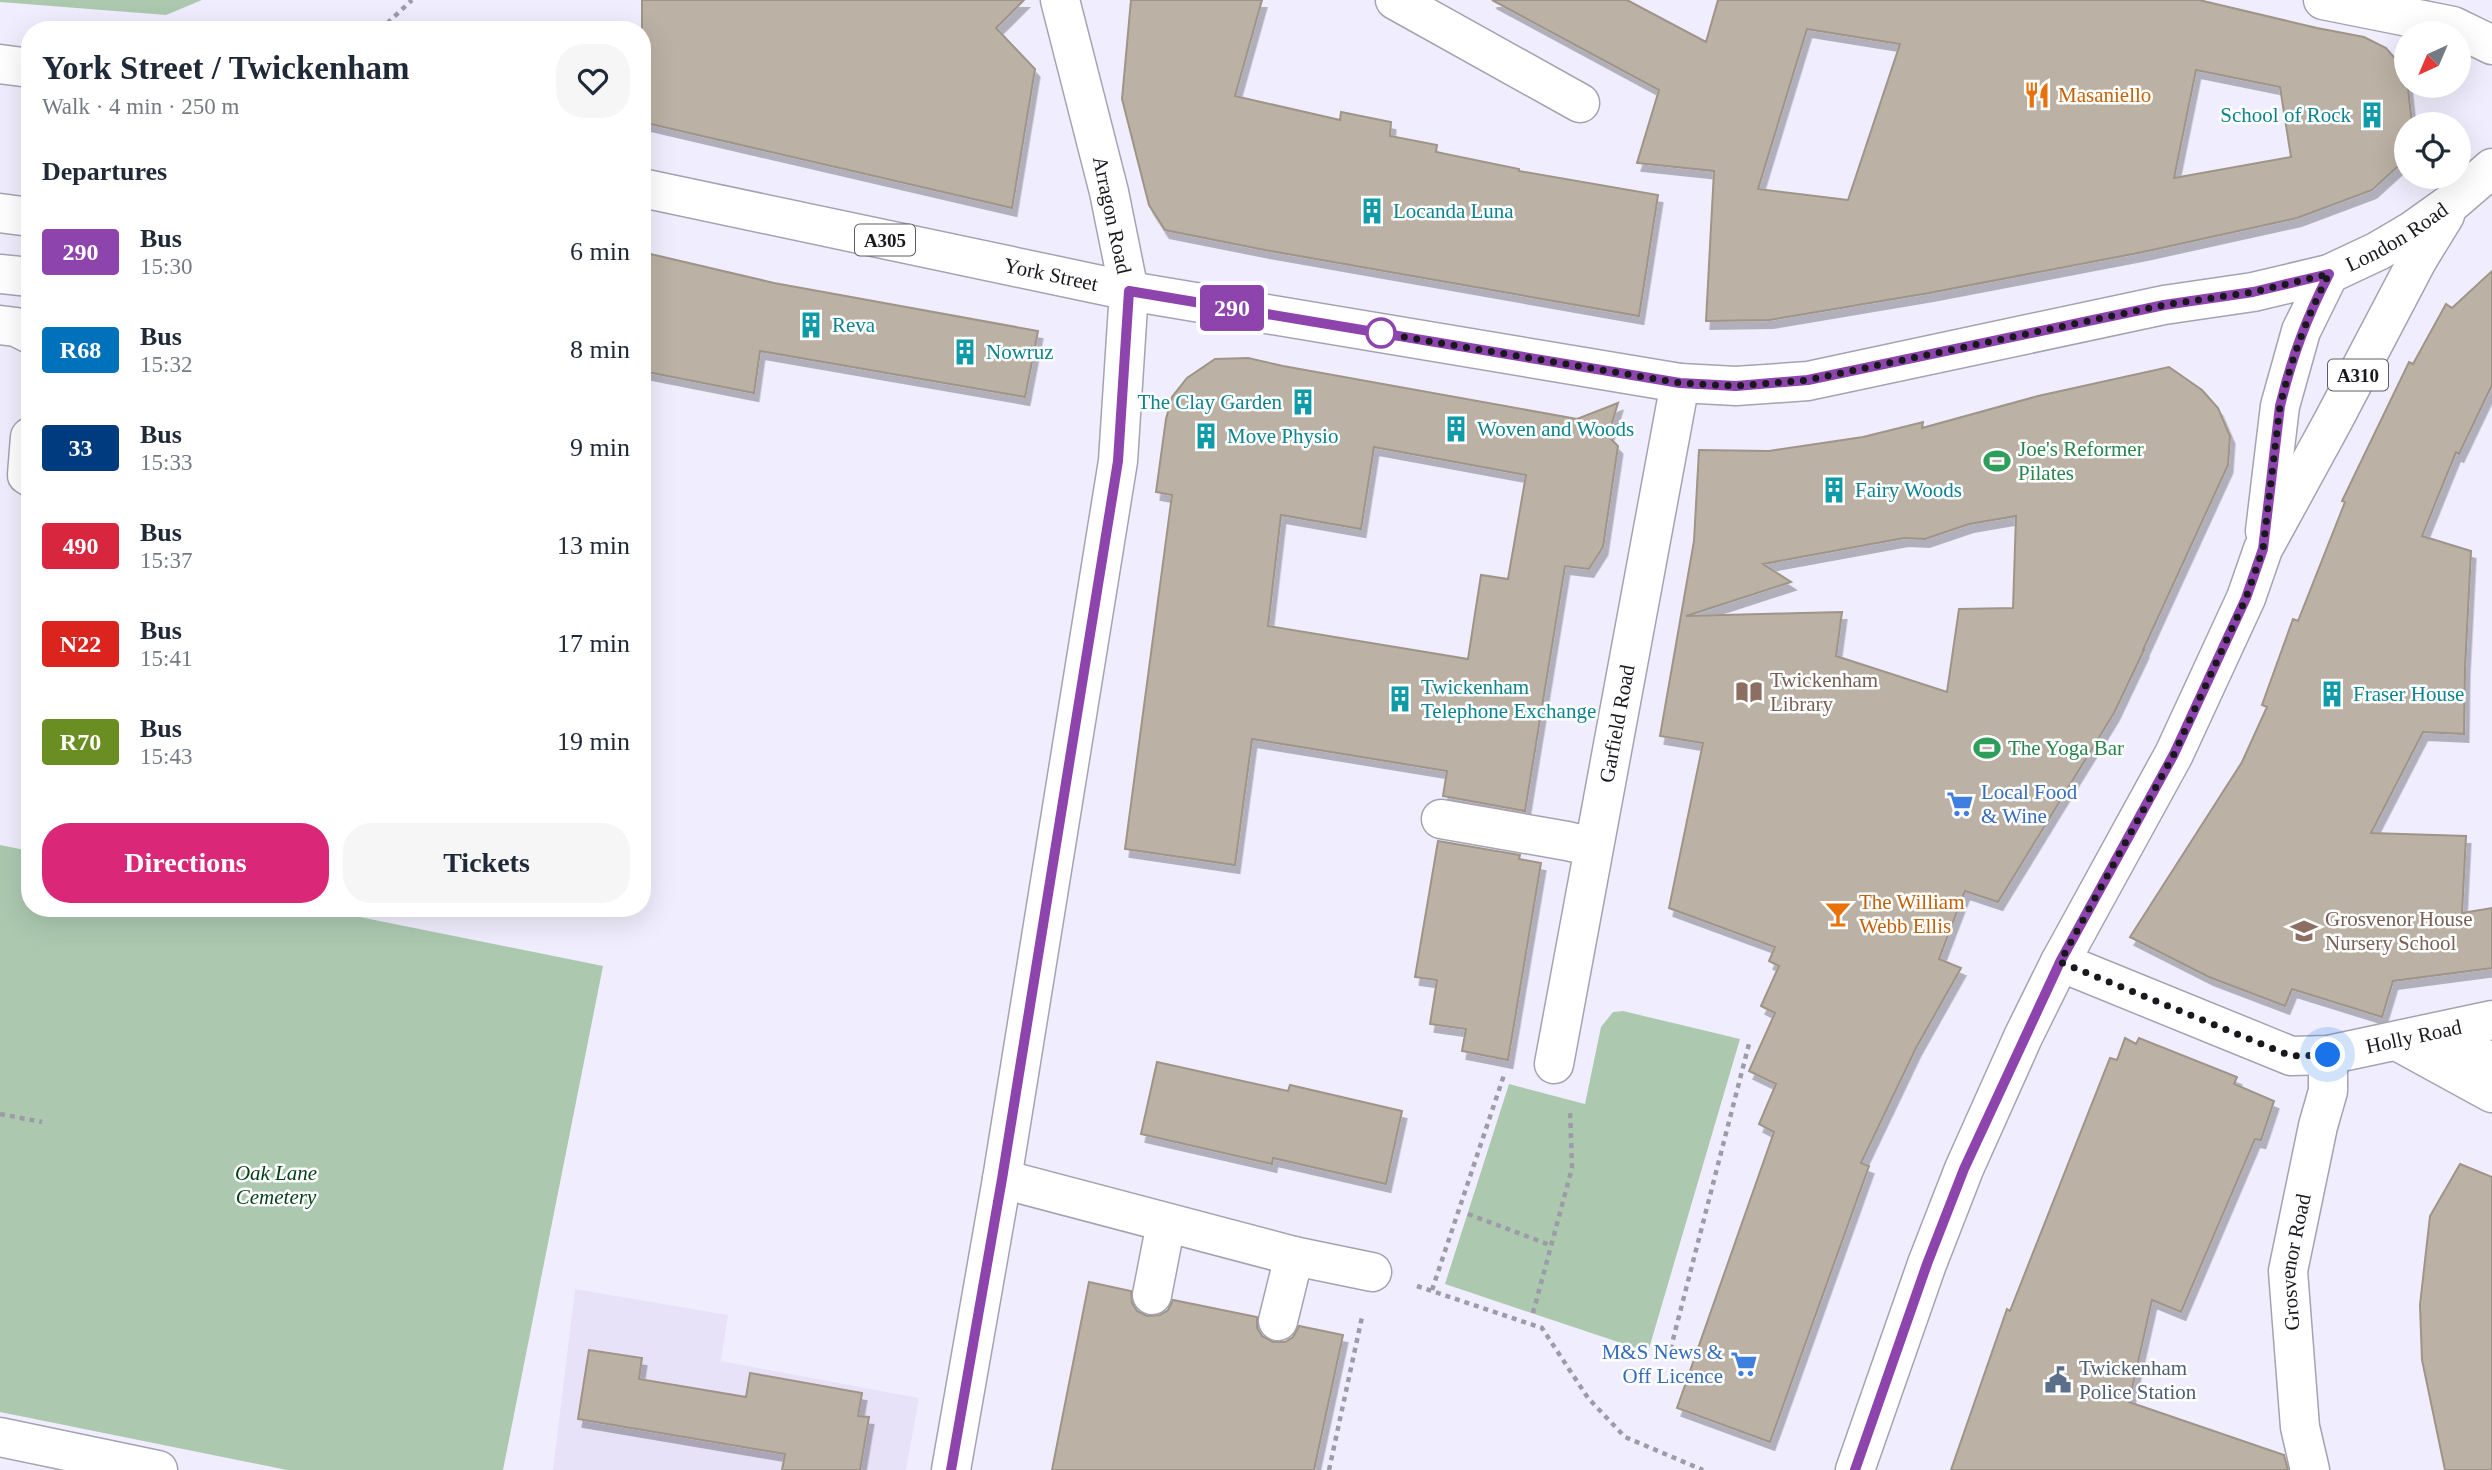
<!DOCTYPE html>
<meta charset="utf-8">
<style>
:root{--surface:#fff;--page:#f6f6f7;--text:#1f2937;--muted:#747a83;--accent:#db2777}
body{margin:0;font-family:"Times New Roman",serif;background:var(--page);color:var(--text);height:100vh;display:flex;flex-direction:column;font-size:26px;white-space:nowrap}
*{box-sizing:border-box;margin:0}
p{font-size:23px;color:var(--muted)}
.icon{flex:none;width:38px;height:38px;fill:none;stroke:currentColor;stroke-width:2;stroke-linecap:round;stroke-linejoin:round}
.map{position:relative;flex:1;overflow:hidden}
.details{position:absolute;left:21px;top:21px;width:630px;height:896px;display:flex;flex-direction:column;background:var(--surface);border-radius:28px;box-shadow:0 7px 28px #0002}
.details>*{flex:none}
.badge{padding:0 14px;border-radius:5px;font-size:24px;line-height:46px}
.needle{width:46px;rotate:224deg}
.fabs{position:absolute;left:2394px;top:21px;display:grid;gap:14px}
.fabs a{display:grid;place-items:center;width:77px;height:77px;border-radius:50%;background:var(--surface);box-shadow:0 7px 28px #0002;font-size:35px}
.you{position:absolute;width:35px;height:35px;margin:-18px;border:5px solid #fff;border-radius:50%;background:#1a73e8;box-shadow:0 0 0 10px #1a73e833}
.map>.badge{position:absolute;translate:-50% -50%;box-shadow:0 0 0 4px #fff}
h2{padding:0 21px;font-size:26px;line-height:63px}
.round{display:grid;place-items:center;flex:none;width:74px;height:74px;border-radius:28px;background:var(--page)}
.head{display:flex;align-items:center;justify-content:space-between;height:119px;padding:0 21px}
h1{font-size:33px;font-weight:800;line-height:52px}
.button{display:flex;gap:14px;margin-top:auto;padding:14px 21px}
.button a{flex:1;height:80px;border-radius:28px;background:var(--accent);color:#fff;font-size:28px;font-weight:800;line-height:80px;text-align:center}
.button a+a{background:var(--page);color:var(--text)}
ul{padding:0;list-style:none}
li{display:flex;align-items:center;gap:21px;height:98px;padding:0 21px}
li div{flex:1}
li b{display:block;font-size:26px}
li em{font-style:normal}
li .badge{min-width:77px;font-weight:700;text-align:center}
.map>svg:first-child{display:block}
</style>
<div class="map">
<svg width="2492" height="1470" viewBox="0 0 2492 1470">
<defs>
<filter id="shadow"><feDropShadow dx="4.5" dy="8" stdDeviation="0" flood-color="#0004"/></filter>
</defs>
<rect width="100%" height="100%" fill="#f0eefe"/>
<!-- education -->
<path fill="#e8e2f8" d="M 575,1289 L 728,1315 L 721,1361 L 919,1398 L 906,1470 L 553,1470 Z"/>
<!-- green -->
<path fill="#acc9b0" d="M 0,0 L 202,0 L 166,15 L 0,2 Z
M 0,845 L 30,851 L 30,908 L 315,908 L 603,966 L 503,1470 L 287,1470 L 0,1412 Z
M 1623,1011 L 1740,1039 L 1648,1352 L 1445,1284 L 1509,1084 L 1585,1104 L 1601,1027 L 1613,1012 Z"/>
<!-- building -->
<path fill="#bbb1a4" stroke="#9f9488" stroke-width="2" fill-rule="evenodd" filter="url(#shadow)" d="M 642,0 L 1024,0 L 996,28 L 1035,69 L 1012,208 L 642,122 Z
M 1131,0 L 1262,0 L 1235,96 L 1340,120 L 1341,112 L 1391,122 L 1390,136 L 1437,145 L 1436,152 L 1519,169 L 1519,171 L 1658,195 L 1639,316 L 1265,250 L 1165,230 L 1149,205 L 1122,99 Z
M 1492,0 L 1627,0 L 1706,42 L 1718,0 L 2199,0 L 2317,28 L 2364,37 L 2386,48 L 2406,71 L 2412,124 L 2406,124 L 2406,152 L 2397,167 L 2372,190 L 2297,218 L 2143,252 L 1929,293 L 1769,320 L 1706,321 L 1714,171 L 1637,163 L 1659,90 ZM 1807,29 L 1900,44 L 1848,200 L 1758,189 ZM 2196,70 L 2280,87 L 2291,157 L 2174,178 Z
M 642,252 L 774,283 L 1038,331 L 1025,397 L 760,351 L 754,393 L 642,371 Z
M 2492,271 L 2492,385 L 2459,454 L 2456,452 L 2422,536 L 2471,551 L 2465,668 L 2464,734 L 2423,732 L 2371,833 L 2466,836 L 2462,913 L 2492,908 L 2492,968 L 2393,981 L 2382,1017 L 2292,989 L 2285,1006 L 2209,977 L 2130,937 L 2242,762 L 2267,707 L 2262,705 L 2293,619 L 2298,621 L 2345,502 L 2342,501 L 2409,362 L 2413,364 L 2446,304 L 2452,308 Z
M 1248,358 L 1283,366 L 1577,419 L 1618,403 L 1608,436 L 1618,446 L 1603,547 L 1589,569 L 1565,566 L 1525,811 L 1443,796 L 1447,771 L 1252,739 L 1235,865 L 1125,849 L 1172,495 L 1156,492 L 1166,419 L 1172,397 L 1187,378 L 1215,359 ZM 1374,447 L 1526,475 L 1508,579 L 1481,575 L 1468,659 L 1268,626 L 1281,515 L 1361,529 Z
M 2169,367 L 2202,390 L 2218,408 L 2230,436 L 2228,465 L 2143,650 L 2144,650 L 2114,713 L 1998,902 L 1965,891 L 1939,959 L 1961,968 L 1916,1048 L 1861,1163 L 1869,1166 L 1770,1442 L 1677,1408 L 1774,1132 L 1759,1124 L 1776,1084 L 1749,1071 L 1775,1013 L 1761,1006 L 1779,966 L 1769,961 L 1775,947 L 1669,908 L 1703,743 L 1660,736 L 1694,541 L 1699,450 L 1769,451 L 1863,437 L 1923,422 L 1922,428 L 2038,396 ZM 2016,516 L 2013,608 L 1959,609 L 1947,692 L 1836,656 L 1842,612 L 1686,616 L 1791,582 L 1763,564 L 1904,538 L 1925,539 L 1969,524 Z
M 1438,841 L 1520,855 L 1519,859 L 1541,863 L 1508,1060 L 1462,1051 L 1466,1029 L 1430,1024 L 1437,980 L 1415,977 Z
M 2125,1038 L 2136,1044 L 2139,1038 L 2237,1077 L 2234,1084 L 2274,1101 L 2261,1140 L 2255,1139 L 2181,1312 L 2152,1300 L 2129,1402 L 2284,1455 L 2288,1470 L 1951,1470 L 2007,1309 L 2010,1311 L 2110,1058 L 2117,1060 Z
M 1157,1062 L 1288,1091 L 1290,1085 L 1402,1111 L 1386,1184 L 1273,1158 L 1272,1164 L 1141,1134 Z
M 2460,1164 L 2492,1177 L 2492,1470 L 2445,1470 L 2422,1360 L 2420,1305 L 2430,1216 Z
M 1089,1282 L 1131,1291 L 1132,1303 L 1137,1311 L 1147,1316 L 1160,1315 L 1168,1310 L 1173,1300 L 1257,1317 L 1257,1328 L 1262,1336 L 1273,1342 L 1285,1342 L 1293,1337 L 1299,1326 L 1343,1335 L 1314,1470 L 1052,1470 Z
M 589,1350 L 642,1358 L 639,1379 L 746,1397 L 750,1373 L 862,1393 L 858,1416 L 869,1417 L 860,1470 L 782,1470 L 785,1454 L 578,1419 Z"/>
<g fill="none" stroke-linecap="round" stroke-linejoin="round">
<!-- minor casing -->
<g stroke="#a5a2b1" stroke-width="41">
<g id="minor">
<path d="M 1395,0 L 1580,103"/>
<path d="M 2323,0 L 2453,26 L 2492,45"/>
<path d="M 0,213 L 30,217"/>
<path d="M 0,274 L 30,277"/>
<path d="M 0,325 L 16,327 L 30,334"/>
<path d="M 30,437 L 27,475 L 30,477"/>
<path d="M 1441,819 L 1567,841 L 1593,847"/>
<path id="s1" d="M 2060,962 L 2291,1056 L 2328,1055 L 2492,1020"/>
<path d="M 2441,1035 L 2492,1063"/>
<path d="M 2397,1041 L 2492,1093"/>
<path id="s2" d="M 1554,1064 L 1680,383"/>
<path d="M 1002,1179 L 1294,1256 L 1372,1272"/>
<path d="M 1152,1295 L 1166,1223"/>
<path d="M 1278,1321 L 1294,1256"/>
<path d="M 0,1437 L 158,1470"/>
<path d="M 951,1470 L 1002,1179 L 1118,461 L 1129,291 L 1109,192 L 1060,0"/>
<path id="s3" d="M 2310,1470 L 2300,1427 L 2288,1271 L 2318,1126 L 2328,1091 L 2328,1055"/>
</g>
</g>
<!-- major casing -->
<g stroke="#a5a2b1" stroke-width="41">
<g id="major">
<path d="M 0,64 L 30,68"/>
<path id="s4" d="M 642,188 L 1129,291 L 1680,383 L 1736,386 L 1808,381 L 2164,305 L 2253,292 L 2329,274 L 2378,251 L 2412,231 L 2454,201 L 2492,168"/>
<path d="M 2265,531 L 2280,406 L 2301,331 L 2329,274"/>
<path d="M 1855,1470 L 1927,1264 L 1964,1169 L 2023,1037 L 2060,962 L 2174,754 L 2246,598 L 2263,549 L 2333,421 L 2418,259 L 2445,215"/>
</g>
</g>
<!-- path -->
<path stroke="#9d9ba7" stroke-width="4.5" stroke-dasharray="5 5" stroke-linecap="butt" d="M 380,30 L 412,0
M 0,1114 L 42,1122
M 1468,1214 L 1550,1245
M 1417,1286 L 1542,1328 L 1588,1398 L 1625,1437 L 1703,1470
M 1432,1290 L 1504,1075 L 1507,1075
M 1533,1313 L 1572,1168 L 1570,1109
M 1668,1359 L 1750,1040
M 1329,1470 L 1362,1317"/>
<!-- minor -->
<use href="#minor" stroke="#fff" stroke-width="38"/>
<!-- major -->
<use href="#major" stroke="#fff" stroke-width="38"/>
</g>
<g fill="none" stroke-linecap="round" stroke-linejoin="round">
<!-- line casing -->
<g stroke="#fff" stroke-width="16">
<path id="line" d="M 951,1470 L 1002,1179 L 1118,461 L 1129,291 L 1680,383 L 1736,386 L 1808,380 L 2164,305 L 2253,292 L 2329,274 C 2306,319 2292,357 2280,406 L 2263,549 L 2246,598 L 2174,754 L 2060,962 L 1964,1169 L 1927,1264 L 1855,1470"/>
</g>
<!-- line -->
<use href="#line" stroke="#8e44ad" stroke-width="10"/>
<!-- walk -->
<path stroke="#19181d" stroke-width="7" stroke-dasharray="0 12.6" d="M 1381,333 L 1374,332 L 1680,383 L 1736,386 L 1808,380 L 2164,305 L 2253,292 L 2329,274 C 2306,319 2292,357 2280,406 L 2263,549 L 2246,598 L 2174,754 L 2060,962 L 2291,1056 L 2328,1055"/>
</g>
<!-- icons -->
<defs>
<g id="restaurant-bare" transform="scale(2.1)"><path d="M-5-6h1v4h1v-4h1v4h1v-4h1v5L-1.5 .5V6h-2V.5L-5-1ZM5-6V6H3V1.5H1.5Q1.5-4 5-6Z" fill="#e8710a" stroke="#fff" stroke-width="2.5" paint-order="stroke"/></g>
<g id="building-bare" transform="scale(2.1)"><path d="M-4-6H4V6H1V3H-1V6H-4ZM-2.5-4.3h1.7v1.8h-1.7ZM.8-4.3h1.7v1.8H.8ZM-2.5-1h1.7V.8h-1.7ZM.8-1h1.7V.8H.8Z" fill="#0f9aa8" stroke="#fff" stroke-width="2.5" paint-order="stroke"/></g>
<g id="stadium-bare" transform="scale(2.1)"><path d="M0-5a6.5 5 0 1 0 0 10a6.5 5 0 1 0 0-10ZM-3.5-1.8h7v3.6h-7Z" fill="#2e9e5b" stroke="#fff" stroke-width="2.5" paint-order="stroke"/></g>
<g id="library-bare" transform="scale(2.1)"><path d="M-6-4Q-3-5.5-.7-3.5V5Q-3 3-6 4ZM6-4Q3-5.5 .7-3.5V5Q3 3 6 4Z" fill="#8d6e63" stroke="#fff" stroke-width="2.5" paint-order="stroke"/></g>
<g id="supermarket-bare" transform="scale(2.1)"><path d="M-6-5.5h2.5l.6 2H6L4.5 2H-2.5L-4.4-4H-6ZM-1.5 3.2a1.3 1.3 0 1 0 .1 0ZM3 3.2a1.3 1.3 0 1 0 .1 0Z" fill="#3f7fe0" stroke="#fff" stroke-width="2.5" paint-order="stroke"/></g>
<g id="bar-bare" transform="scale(2.1)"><path d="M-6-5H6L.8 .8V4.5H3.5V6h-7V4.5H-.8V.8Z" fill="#e8710a" stroke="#fff" stroke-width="2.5" paint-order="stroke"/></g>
<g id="school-bare" transform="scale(2.1)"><path d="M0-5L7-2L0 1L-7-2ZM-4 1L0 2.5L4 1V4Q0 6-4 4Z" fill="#8d6e63" stroke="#fff" stroke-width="2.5" paint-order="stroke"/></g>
<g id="civic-bare" transform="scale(2.1)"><path d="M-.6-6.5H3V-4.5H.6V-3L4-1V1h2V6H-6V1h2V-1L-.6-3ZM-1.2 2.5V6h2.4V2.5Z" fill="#5c6f8a" stroke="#fff" stroke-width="2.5" paint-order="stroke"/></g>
</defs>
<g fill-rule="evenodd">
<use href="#restaurant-bare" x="2037" y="95"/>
<use href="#building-bare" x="2372" y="115"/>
<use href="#building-bare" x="1372" y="211"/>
<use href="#building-bare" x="811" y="325"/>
<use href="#building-bare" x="965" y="352"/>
<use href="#building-bare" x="1303" y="402"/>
<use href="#building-bare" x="1456" y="429"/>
<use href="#building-bare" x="1206" y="436"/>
<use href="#stadium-bare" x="1997" y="461"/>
<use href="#building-bare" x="1834" y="490"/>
<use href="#library-bare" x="1749" y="692"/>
<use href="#building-bare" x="2332" y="694"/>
<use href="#building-bare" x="1400" y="699"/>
<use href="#stadium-bare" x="1987" y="748"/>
<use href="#supermarket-bare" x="1960" y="804"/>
<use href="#bar-bare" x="1838" y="914"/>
<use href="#school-bare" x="2304" y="931"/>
<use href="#supermarket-bare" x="1744" y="1364"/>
<use href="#civic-bare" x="2058" y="1380"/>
</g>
<!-- markers -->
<circle fill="#fff" stroke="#8e44ad" stroke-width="3.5" cx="1381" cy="333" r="14"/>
<g text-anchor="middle" stroke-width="5" stroke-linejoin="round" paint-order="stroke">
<!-- shield labels -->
<g fill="#fff" stroke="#5e5d61" stroke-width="2">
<rect x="855" y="224.5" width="60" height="31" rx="5"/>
<rect x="2328" y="359.5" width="60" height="31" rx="5"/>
</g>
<g font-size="19" font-weight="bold" fill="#19181d">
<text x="885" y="247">A305</text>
<text x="2358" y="382">A310</text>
</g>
<!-- food labels -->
<g font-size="21" fill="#c56008" stroke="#fff" text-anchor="start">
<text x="2058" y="102">Masaniello</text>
<text x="1859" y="909">The William<tspan x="1859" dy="24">Webb Ellis</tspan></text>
</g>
<!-- culture labels -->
<g font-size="21" fill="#0d838f" stroke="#fff" text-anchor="start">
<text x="2351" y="122" text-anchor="end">School of Rock</text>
<text x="1393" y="218">Locanda Luna</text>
<text x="832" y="332">Reva</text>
<text x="986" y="359">Nowruz</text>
<text x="1282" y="409" text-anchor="end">The Clay Garden</text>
<text x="1477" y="436">Woven and Woods</text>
<text x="1227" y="443">Move Physio</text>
<text x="1855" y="497">Fairy Woods</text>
<text x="1421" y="694">Twickenham<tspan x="1421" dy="24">Telephone Exchange</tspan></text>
<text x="2353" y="701">Fraser House</text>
</g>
<!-- street labels -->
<g font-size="21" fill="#19181d" stroke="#fff">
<text transform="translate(1112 215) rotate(78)" y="7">Arragon Road</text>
<text dy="7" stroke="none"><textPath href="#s4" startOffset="1794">London Road</textPath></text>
<text dy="7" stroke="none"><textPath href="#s4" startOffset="418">York Street</textPath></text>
<text dy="7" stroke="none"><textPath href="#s2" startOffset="346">Garfield Road</textPath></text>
<text dy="7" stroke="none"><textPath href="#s1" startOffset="374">Holly Road</textPath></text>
<text dy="7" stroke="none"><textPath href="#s3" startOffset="210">Grosvenor Road</textPath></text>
</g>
<!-- leisure labels -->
<g font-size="21" fill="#27864d" stroke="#fff" text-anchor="start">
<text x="2018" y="456">Joe's Reformer<tspan x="2018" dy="24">Pilates</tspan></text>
<text x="2008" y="755">The Yoga Bar</text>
</g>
<!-- education labels -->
<g font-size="21" fill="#785e54" stroke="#fff" text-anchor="start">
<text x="1770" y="687">Twickenham<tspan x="1770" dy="24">Library</tspan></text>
<text x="2325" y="926">Grosvenor House<tspan x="2325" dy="24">Nursery School</tspan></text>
</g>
<!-- shop labels -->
<g font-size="21" fill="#366cbe" stroke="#fff" text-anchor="start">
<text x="1981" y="799">Local Food<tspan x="1981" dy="24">&amp; Wine</tspan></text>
<text x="1723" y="1359" text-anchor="end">M&amp;S News &amp;<tspan x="1723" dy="24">Off Licence</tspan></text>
</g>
<!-- park labels -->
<g font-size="21" font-style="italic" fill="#003e16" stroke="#fff">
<text x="276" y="1180">Oak Lane<tspan x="276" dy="24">Cemetery</tspan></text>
</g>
<!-- service labels -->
<g font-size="21" fill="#4e5e75" stroke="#fff" text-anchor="start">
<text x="2079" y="1375">Twickenham<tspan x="2079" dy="24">Police Station</tspan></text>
</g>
</g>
</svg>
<div class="fabs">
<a><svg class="needle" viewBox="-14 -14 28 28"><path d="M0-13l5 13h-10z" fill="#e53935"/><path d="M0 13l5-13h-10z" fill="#747a83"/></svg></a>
<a><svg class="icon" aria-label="locate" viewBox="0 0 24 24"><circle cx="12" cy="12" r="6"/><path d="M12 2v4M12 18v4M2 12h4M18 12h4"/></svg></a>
</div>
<div class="you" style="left:2328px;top:1055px"></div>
<b class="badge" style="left:1232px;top:308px;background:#8e44ad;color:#fff">290</b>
<section class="details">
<div class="head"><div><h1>York Street / Twickenham</h1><p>Walk · 4 min · 250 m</p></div><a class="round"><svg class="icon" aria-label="heart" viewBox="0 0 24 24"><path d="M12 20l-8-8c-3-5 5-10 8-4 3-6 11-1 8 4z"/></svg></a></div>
<h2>Departures</h2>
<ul>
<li><span class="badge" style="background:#8e44ad;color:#fff">290</span><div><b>Bus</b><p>15:30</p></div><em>6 min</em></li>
<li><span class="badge" style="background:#0072bc;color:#fff">R68</span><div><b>Bus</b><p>15:32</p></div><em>8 min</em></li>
<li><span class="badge" style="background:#003b80;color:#fff">33</span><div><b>Bus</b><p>15:33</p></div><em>9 min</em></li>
<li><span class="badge" style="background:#d7263d;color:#fff">490</span><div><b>Bus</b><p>15:37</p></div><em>13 min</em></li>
<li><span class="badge" style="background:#dc241f;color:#fff">N22</span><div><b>Bus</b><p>15:41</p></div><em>17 min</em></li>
<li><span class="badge" style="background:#6b8e23;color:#fff">R70</span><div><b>Bus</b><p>15:43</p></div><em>19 min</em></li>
</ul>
<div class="button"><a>Directions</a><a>Tickets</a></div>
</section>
</div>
